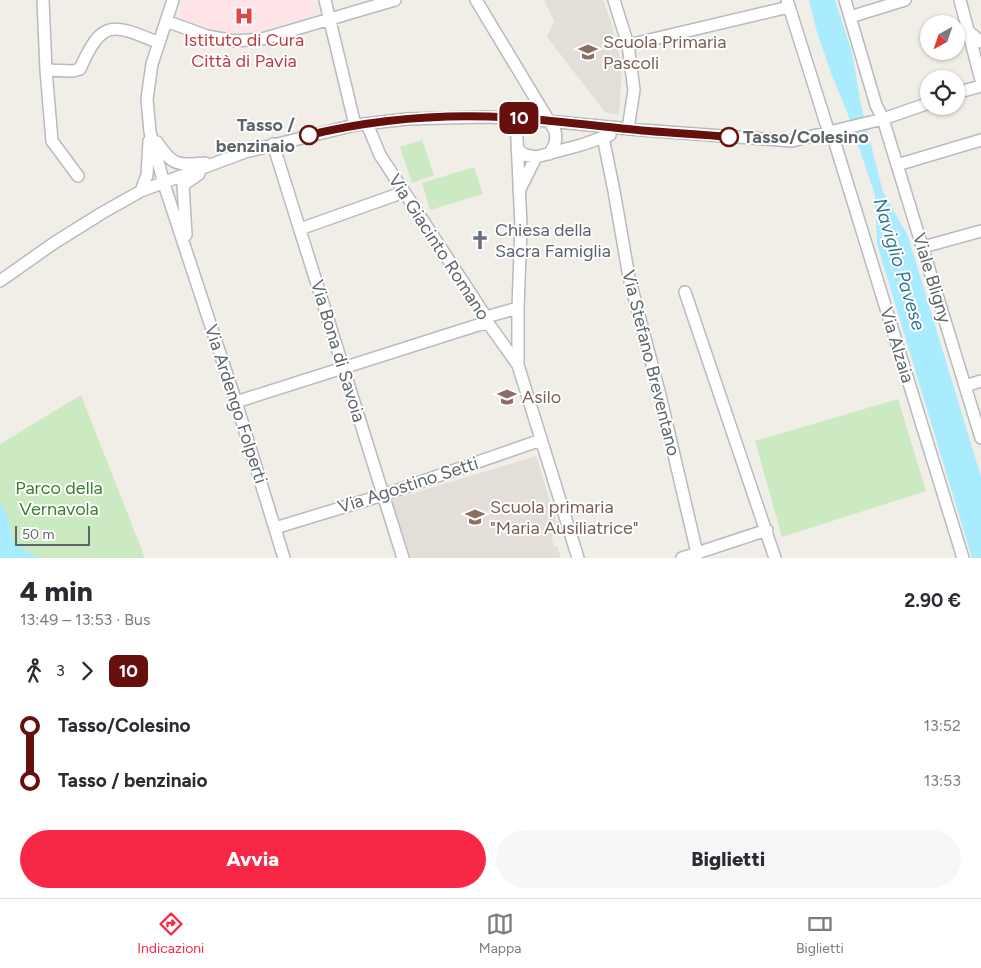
<!DOCTYPE html>
<html lang="it">
<meta charset="utf-8">
<style>
:root{--surface:#fff;--page:#f7f7f7;--text:#2b2b33;--muted:#7c7c81;--line:#e1e1e2;--accent:#f72745}
body{margin:0;font-family:Figtree,sans-serif;background:var(--page);color:var(--text);height:100vh;display:flex;flex-direction:column;font-size:19px;white-space:nowrap}
*{box-sizing:border-box;margin:0}
p{font-size:16px;color:var(--muted)}
.icon{flex:none;width:28px;height:28px;fill:none;stroke:currentColor;stroke-width:2;stroke-linecap:round;stroke-linejoin:round}
.map{position:relative;height:558px;overflow:hidden}
.sheet{display:flex;flex-direction:column;background:var(--surface);flex:1}
.sheet>*{flex:none}
.badge{padding:0 10px;border-radius:8px;font-size:18px;line-height:32px}
.needle{width:32px;rotate:220deg}
.buttons{position:absolute;left:920px;top:15px;display:grid;gap:10px}
.buttons a{display:grid;place-items:center;width:45px;height:45px;border-radius:50%;background:var(--surface);box-shadow:0 1px 4px #0004;font-size:25px}
.scale{position:absolute;left:15px;bottom:12px;width:75px;box-sizing:border-box;padding-left:5px;border:2px solid #5e6568;border-top:0;font-size:14px;line-height:18px;white-space:nowrap;color:#5e6568;-webkit-text-stroke:4px #fff;paint-order:stroke}
.map>.badge{position:absolute;translate:-50% -50%;box-shadow:0 0 0 2px #fff}
.legs{display:flex;align-items:center;gap:8px;height:55px;padding:0 20px;font-size:16px}
.legs p{margin-inline-start:auto}
.summary{display:flex;align-items:center;justify-content:space-between;height:85px;padding:0 20px}
h1{font-size:28px;font-weight:800;line-height:38px}
.button{display:flex;gap:10px;margin-top:auto;padding:10px 20px}
.button a{flex:1;height:58px;border-radius:30px;background:var(--accent);color:#fff;font-size:20px;font-weight:800;line-height:58px;text-align:center}
.button a+a{background:var(--page);color:var(--text)}
ul{padding:0 20px;list-style:none}
li{display:flex;align-items:center;gap:18px;height:55px;font-size:19px}
li i{display:grid;place-items:center;width:8px;height:100%;margin:0 6px;background:currentColor}
li i::after{content:'';width:12px;height:12px;margin:-6px;border:4px solid;border-radius:50%;background:var(--surface)}
li p{margin-inline-start:auto}
li:first-child i{background:linear-gradient(#0000 50%,currentColor 0)}
li:last-child i{background:linear-gradient(currentColor 50%,#0000 0)}
.tabs{display:flex;justify-content:space-around;align-items:center;height:70px;border-top:1px solid var(--line);background:var(--surface);font-size:14px;color:var(--muted)}
.tabs a{display:grid;justify-items:center;gap:2px}
.tabs .active{color:var(--accent)}
.map>svg:first-child{display:block}
</style>
<div class="map">
<svg width="981" height="558" viewBox="0 0 981 558">
<rect width="100%" height="100%" fill="#f1ede7"/>
<!-- education -->
<path fill="#e4ded8" d="M 544,0 L 603,0 L 612,25 L 622,67 L 619,115 L 605,112 L 547,37 L 554,21 Z
M 536,456 L 560,533 L 551,536 L 554,547 L 557,546 L 561,558 L 410,558 L 391,500 Z"/>
<!-- medical -->
<path fill="#fee4e7" d="M 185,0 L 311,0 L 315,15 L 254,32 L 239,34 L 219,32 L 178,18 Z"/>
<!-- green -->
<path fill="#cbeac2" d="M 422,140 L 434,175 L 412,183 L 400,147 Z
M 474,167 L 483,194 L 430,210 L 422,183 Z
M 81,395 L 145,558 L 0,558 L 0,444 Z
M 898,399 L 926,491 L 782,537 L 755,441 Z"/>
<!-- water -->
<path fill="#a9ecff" d="M 809,0 L 835,0 L 852,53 L 861,105 L 883,192 L 908,236 L 981,477 L 981,558 L 972,558 L 877,244 L 875,195 L 847,112 L 831,73 L 817,32 Z
M 0,502 L 7,514 L 13,542 L 38,558 L 0,558 Z"/>
<g fill="none" stroke-linecap="round" stroke-linejoin="round">
<!-- minor casing -->
<g stroke="#b7bbbe" stroke-width="14">
<path id="minor" d="M 43,0 L 46,70 L 52,141 L 78,176
M 173,0 L 152,64 L 147,99 L 150,132 L 164,184 L 236,402 L 284,558
M 325,0 L 355,125
M 476,0 L 555,131 C 557,141 555,145 549,154
M 614,0 L 628,45 L 634,90 L 628,129
M 787,0 L 829,133 L 834,140 L 963,558
M 845,0 L 876,105 L 883,119 L 981,438
M 960,0 L 981,80
M 850,17 L 905,0
M 166,21 L 207,36 L 234,41 L 262,39 L 395,0
M 967,30 L 981,42
M 628,45 L 789,7
M 46,70 L 73,71 L 80,69 C 102,19 112,23 159,43
M 956,93 L 981,86
M 516,118 L 521,226 L 518,308 L 518,365 L 578,558
M 367,124 L 380,155 L 486,317 L 488,323 L 518,365
M 603,137 L 614,191 L 629,277 L 660,395 L 697,553 L 696,558
M 157,142 C 172,165 177,166 205,163
M 273,144 L 403,558
M 517,149 L 525,155 L 536,157 L 581,145 L 610,135
M 897,165 L 981,140
M 141,191 L 147,175 L 149,141
M 519,191 L 536,157
M 300,229 L 404,192
M 186,235 L 183,185 L 199,174
M 923,247 L 981,231
M 0,281 L 54,243 L 102,213 L 141,191 L 245,152 L 355,125 L 407,119 L 484,117 L 516,118 L 641,130 L 792,141 L 883,119 L 929,103
M 685,292 L 775,558
M 486,317 L 518,308
M 965,386 L 981,381
M 236,402 L 478,325 L 488,323
M 275,528 L 383,495 L 541,440
M 682,558 L 767,530"/>
</g>
<!-- minor -->
<use href="#minor" stroke="#fff" stroke-width="11"/>
</g>
<g fill="none" stroke-linecap="round" stroke-linejoin="round">
<!-- line-1 casing -->
<g stroke="#fff" stroke-width="11">
<path id="line-1" d="M 309,135 C 376,119 447,113 517,118 C 557,121 598,126 638,130 C 668,133 699,134 729,137"/>
</g>
<!-- line-1 -->
<use href="#line-1" stroke="#66100d" stroke-width="8"/>
</g>
<!-- icons -->
<defs>
<g id="hospital-bare" transform="scale(1.5)"><path d="M-5-5h3v3.5h4V-5h3V5h-3V1.5h-4V5h-3Z" fill="#e0444e" stroke="#fff" stroke-width="2.5" paint-order="stroke"/></g>
<g id="school-bare" transform="scale(1.5)"><path d="M0-5L7-2L0 1L-7-2ZM-4 1L0 2.5L4 1V4Q0 6-4 4Z" fill="#8d6e63" stroke="#fff" stroke-width="2.5" paint-order="stroke"/></g>
<g id="church-bare" transform="scale(1.5)"><path d="M-1.2-6h2.4v3.5h3.3v2.4h-3.3V6h-2.4V-.1h-3.3v-2.4h3.3Z" fill="#6b7280" stroke="#fff" stroke-width="2.5" paint-order="stroke"/></g>
</defs>
<g fill-rule="evenodd">
<use href="#hospital-bare" x="244" y="16"/>
<use href="#school-bare" x="588" y="52"/>
<use href="#church-bare" x="480" y="240"/>
<use href="#school-bare" x="507" y="397"/>
<use href="#school-bare" x="475" y="517"/>
</g>
<!-- markers -->
<g fill="#fff" stroke="#66100d" stroke-width="2.5">
<circle cx="309" cy="135" r="9"/>
<circle cx="729" cy="137" r="9"/>
</g>
<g text-anchor="middle" stroke-width="4" stroke-linejoin="round" paint-order="stroke">
<!-- health labels -->
<g font-size="18" fill="#be3a42" stroke="#fff">
<text x="244" y="46">Istituto di Cura<tspan x="244" dy="21">Città di Pavia</tspan></text>
</g>
<!-- education labels -->
<g font-size="18" fill="#785e54" stroke="#fff" text-anchor="start">
<text x="603" y="48">Scuola Primaria<tspan x="603" dy="21">Pascoli</tspan></text>
<text x="522" y="403">Asilo</text>
<text x="490" y="513">Scuola primaria<tspan x="490" dy="21">"Maria Ausiliatrice"</tspan></text>
</g>
<!-- stop labels -->
<g font-size="18" font-weight="bold" fill="#5e6568" stroke="#fff" text-anchor="end">
<text x="295" y="131">Tasso /<tspan x="295" dy="21">benzinaio</tspan></text>
<text x="743" y="143" text-anchor="start">Tasso/Colesino</text>
</g>
<!-- worship labels -->
<g font-size="18" fill="#5b616d" stroke="#fff" text-anchor="start">
<text x="495" y="236">Chiesa della<tspan x="495" dy="21">Sacra Famiglia</tspan></text>
</g>
<!-- street labels -->
<g font-size="18" fill="#5e6568" stroke="#fff">
<text transform="translate(439 247) rotate(57)" y="6">Via Giacinto Romano</text>
<text transform="translate(932 278) rotate(73)" y="6">Viale Bligny</text>
<text transform="translate(897 345) rotate(73)" y="6">Via Alzaia</text>
<text transform="translate(338 351) rotate(73)" y="6">Via Bona di Savoia</text>
<text transform="translate(651 363) rotate(76)" y="6">Via Stefano Breventano</text>
<text transform="translate(236 404) rotate(72)" y="6">Via Ardengo Folperti</text>
<text transform="translate(408 485) rotate(-18)" y="6">Via Agostino Setti</text>
</g>
<!-- park labels -->
<g font-size="18" fill="#3b802d" stroke="#fff">
<text x="59" y="494">Parco della<tspan x="59" dy="21">Vernavola</tspan></text>
</g>
<!-- water labels -->
<g font-size="19" font-style="italic" fill="#327895" stroke="#fff">
<text transform="translate(900 264) rotate(73)" y="7">Naviglio Pavese</text>
</g>
</g>
</svg>
<div class="buttons">
<a><svg class="needle" viewBox="-14 -14 28 28"><path d="M0-13l5 13h-10z" fill="#e53935"/><path d="M0 13l5-13h-10z" fill="#7c7c81"/></svg></a>
<a><svg class="icon" aria-label="locate" viewBox="0 0 24 24"><circle cx="12" cy="12" r="6"/><path d="M12 2v4M12 18v4M2 12h4M18 12h4"/></svg></a>
</div>
<div class="scale">50 m</div>
<b class="badge" style="left:519px;top:118px;background:#66100d;color:#fff">10</b>
</div>
<section class="sheet">
<div class="summary"><div><h1>4 min</h1><p>13:49 – 13:53 · Bus</p></div><b>2.90 €</b></div>
<div class="legs"><svg class="icon" aria-label="walk" viewBox="0 0 24 24"><circle cx="13" cy="4" r="2"/><path d="M13 8l-2 6 4 7M11 14l-3 7M7 12l3-4h3l4 4"/></svg>3<svg class="icon" aria-label="forward" viewBox="0 0 24 24"><path d="M9 5l7 7-7 7"/></svg><b class="badge" style="background:#66100d;color:#fff">10</b></div>
<ul>
<li><i style="color:#66100d"></i><b>Tasso/Colesino</b><p>13:52</p></li>
<li><i style="color:#66100d"></i><b>Tasso / benzinaio</b><p>13:53</p></li>
</ul>
<div class="button"><a>Avvia</a><a>Biglietti</a></div>
</section>
<nav class="tabs">
<a class="active"><svg class="icon" aria-label="directions" viewBox="0 0 24 24"><path d="M12 3l9 9-9 9-9-9zM9 14v-3h6M13 9l2 2-2 2"/></svg>Indicazioni</a>
<a><svg class="icon" aria-label="map" viewBox="0 0 24 24"><path d="M3 6l6-2 6 2 6-2v14l-6 2-6-2-6 2zM9 4v14M15 6v14"/></svg>Mappa</a>
<a><svg class="icon" aria-label="tickets" viewBox="0 0 24 24"><path d="M3 7h18v10H3zM15 7v10"/></svg>Biglietti</a>
</nav>
